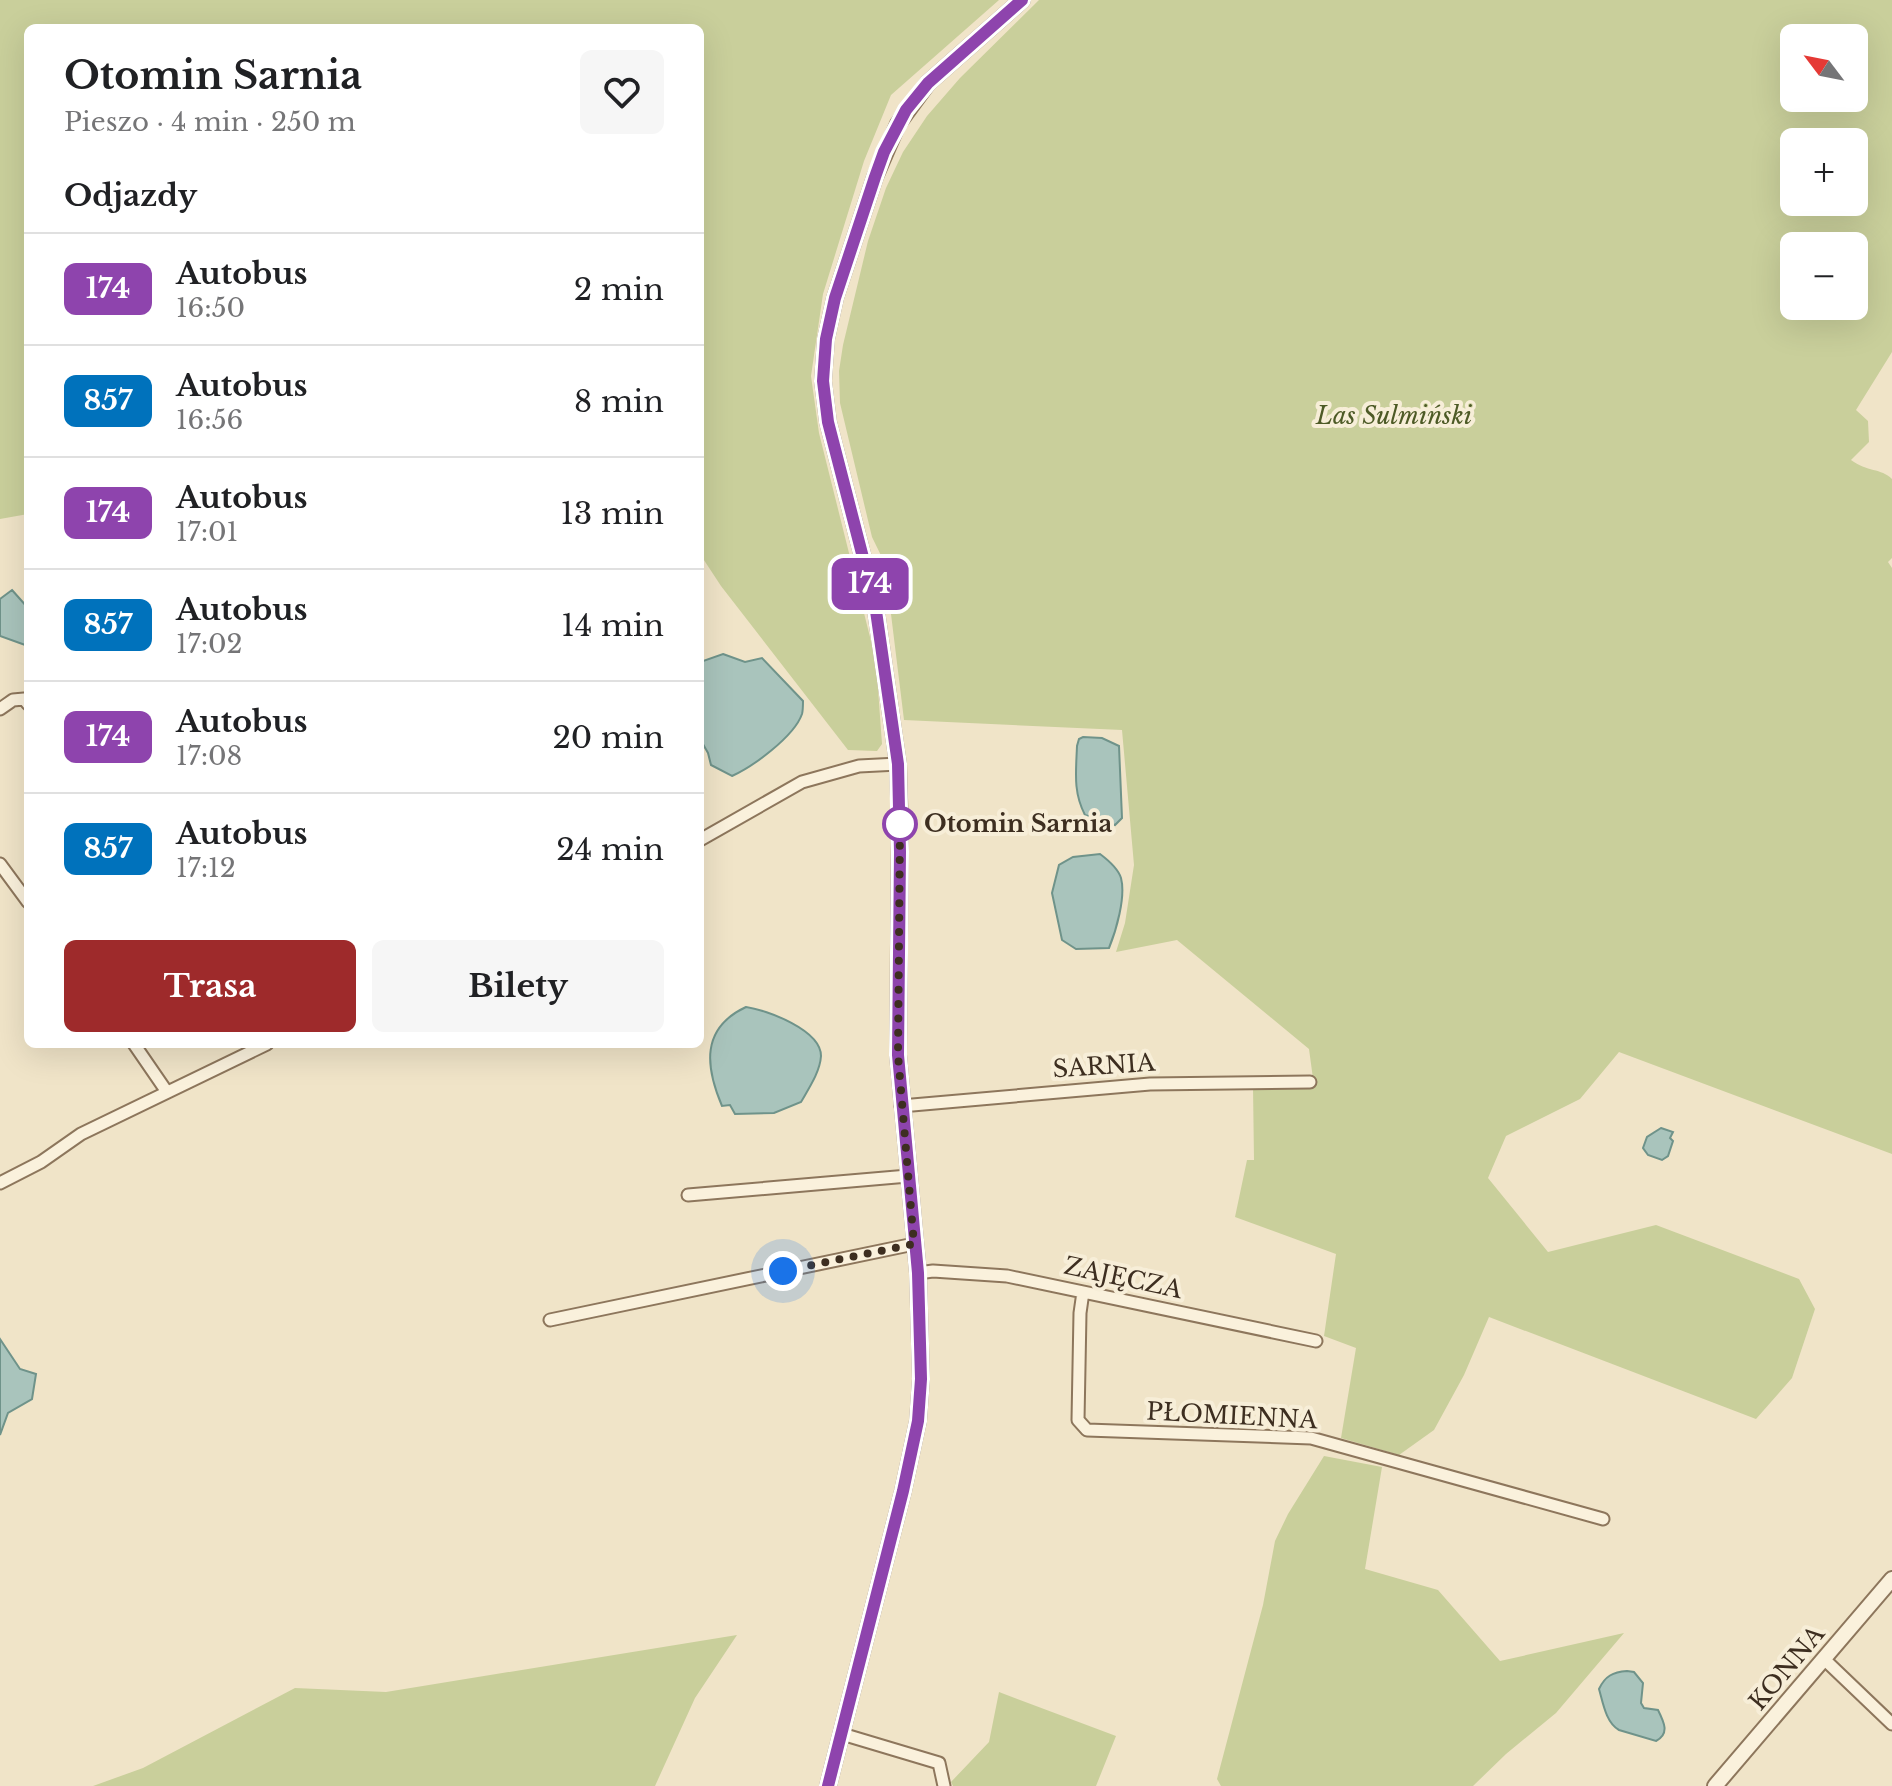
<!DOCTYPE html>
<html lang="pl">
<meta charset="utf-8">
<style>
:root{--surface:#fff;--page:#f6f6f6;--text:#202124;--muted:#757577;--line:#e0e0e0;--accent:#9e2a2b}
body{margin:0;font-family:"Libre Baskerville",serif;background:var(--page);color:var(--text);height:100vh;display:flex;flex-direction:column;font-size:30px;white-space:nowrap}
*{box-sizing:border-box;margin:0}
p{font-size:26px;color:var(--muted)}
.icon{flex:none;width:44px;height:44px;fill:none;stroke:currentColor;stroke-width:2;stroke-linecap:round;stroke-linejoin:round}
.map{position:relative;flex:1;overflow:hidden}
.sheet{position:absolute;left:24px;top:24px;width:680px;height:1024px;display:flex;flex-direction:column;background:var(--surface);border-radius:12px;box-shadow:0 8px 32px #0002}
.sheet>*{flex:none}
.badge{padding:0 16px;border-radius:12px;font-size:28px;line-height:52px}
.needle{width:52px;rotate:302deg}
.fabs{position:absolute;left:1780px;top:24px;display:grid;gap:16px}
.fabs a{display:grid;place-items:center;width:88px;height:88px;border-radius:12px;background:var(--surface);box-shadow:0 8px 32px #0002;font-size:40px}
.you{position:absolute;width:40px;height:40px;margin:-20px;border:6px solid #fff;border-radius:50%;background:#1a73e8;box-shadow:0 0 0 12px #1a73e833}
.map>.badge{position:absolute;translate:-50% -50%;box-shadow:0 0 0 4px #fff}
h2{padding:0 40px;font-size:30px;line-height:72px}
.round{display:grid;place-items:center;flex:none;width:84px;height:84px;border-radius:12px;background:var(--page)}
.head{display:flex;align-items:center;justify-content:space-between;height:136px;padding:0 40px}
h1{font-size:38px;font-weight:700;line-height:60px}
.button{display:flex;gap:16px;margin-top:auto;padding:16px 40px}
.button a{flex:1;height:92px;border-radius:12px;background:var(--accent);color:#fff;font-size:32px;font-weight:700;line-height:92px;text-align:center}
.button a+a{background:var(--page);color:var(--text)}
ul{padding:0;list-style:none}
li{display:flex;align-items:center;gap:24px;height:112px;padding:0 40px;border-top:2px solid var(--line)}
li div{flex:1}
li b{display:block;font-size:30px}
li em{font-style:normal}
li .badge{min-width:88px;font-weight:700;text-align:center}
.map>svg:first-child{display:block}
</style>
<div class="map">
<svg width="1892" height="1786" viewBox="0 0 1892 1786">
<rect width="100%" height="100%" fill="#f0e4c8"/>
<!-- green -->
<path fill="#c9cf9b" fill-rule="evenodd" d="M 0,0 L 999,0 L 891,95 L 864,161 L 823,294 L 811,376 L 819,433 L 876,661 L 882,744 L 877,751 L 848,750 L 721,586 L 700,554 L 700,28 L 28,28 L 28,514 L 0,519 Z
M 1039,0 L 1892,0 L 1892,352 L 1856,410 L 1868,421 L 1869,442 L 1851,460 C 1867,472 1881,468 1892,479 L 1892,558 L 1888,562 L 1892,568 L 1892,1154 L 1619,1052 L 1580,1099 L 1506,1136 L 1488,1178 L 1548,1252 L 1656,1225 L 1799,1279 L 1815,1309 L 1792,1378 L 1756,1419 L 1489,1317 L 1464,1375 L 1434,1430 L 1399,1455 L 1341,1438 L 1356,1348 L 1324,1336 L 1336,1254 L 1235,1217 L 1247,1160 L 1254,1160 L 1253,1087 L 1314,1086 L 1309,1049 L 1177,940 L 1116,952 L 1125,923 L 1134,865 L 1122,730 L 904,720 L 890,606 L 891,576 L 872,537 L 840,403 L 839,371 L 843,345 L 868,241 L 886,188 L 903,152 L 927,116 L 960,78 ZM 1794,38 L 1854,38 L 1854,98 L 1794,98 ZM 1794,142 L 1854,142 L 1854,202 L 1794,202 ZM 1794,246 L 1854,246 L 1854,306 L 1794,306 Z
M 1324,1456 L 1382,1467 L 1365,1569 L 1438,1590 L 1500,1661 L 1624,1633 L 1556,1713 L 1506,1754 L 1473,1786 L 1221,1786 L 1217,1779 L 1263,1605 L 1275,1541 L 1288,1514 Z
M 737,1635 L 695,1698 L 655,1786 L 93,1786 L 143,1768 L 295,1688 L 386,1692 Z
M 999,1692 L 1116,1736 L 1096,1786 L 953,1786 L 951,1782 L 989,1742 Z"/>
<!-- water -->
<path fill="#a9c4bc" stroke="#6f938a" stroke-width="2" d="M 12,590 L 28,608 L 28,646 L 0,636 L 0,599 Z
M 723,654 L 745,662 L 762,658 L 803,701 C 803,705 803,710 802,714 C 794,737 752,767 732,776 L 711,765 L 708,753 L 700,739 L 700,666 L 703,661 Z
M 1083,737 L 1102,738 L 1119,746 L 1122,818 L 1115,825 L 1085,815 C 1073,792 1076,772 1077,746 L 1079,739 Z
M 1100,854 C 1108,860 1118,868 1121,878 C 1126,897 1116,931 1109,948 L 1076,949 L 1062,940 L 1052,893 L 1059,865 L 1073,857 Z
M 746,1007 C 767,1010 821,1030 821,1056 C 820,1072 809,1088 801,1102 L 774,1113 L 735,1114 L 730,1105 L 722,1106 C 705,1066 701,1028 746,1007 Z
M 1661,1128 L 1673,1132 L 1670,1138 L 1673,1141 L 1668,1156 L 1662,1160 L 1648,1155 L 1643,1148 L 1647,1137 Z
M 0,1339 L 20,1369 L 36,1374 L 32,1399 L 8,1413 L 0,1435 Z
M 1627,1671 L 1634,1672 L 1643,1683 L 1641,1703 L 1644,1708 L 1658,1710 C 1664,1722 1670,1734 1656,1741 L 1619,1730 C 1606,1723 1603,1703 1599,1689 C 1605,1676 1613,1672 1627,1671 Z"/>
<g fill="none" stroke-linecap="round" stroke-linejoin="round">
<!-- minor casing -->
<g stroke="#8d765c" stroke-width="15">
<path id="minor" d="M 0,709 L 13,700 L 24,699 L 28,704
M 700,840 L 802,782 L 859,766 L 898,764
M 0,864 L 28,902
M 134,1044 L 167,1092
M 901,1106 L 1150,1084 L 1310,1082
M 0,1183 L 41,1162 L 81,1134 L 267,1044
M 688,1195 L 908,1176
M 918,1273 L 933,1271 L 1007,1276 L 1316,1341
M 1083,1292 L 1080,1313 L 1078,1420 L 1087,1430 L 1311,1438 L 1603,1519
M 550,1320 L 914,1244
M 1824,1659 L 1892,1724
M 842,1734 L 939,1763 L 944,1786"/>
</g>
<!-- tertiary casing -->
<g stroke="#8d765c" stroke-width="18">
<path id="tertiary" d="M 828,1786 L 903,1491 L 918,1421 L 921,1379 L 918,1273 L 898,1055 L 900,832 L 898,764 L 875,604 L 828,422 L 823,381 L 826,339 L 835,298 L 875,177 L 898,124 L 928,83 L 1022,0
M 1715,1786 L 1892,1579"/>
</g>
<!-- minor -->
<use href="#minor" stroke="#faf1dc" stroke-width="11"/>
<!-- tertiary -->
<use href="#tertiary" stroke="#faf1dc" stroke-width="14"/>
</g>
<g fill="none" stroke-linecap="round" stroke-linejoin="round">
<!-- line casing -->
<g stroke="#fff" stroke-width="18">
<path id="line" d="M 828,1786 L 903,1491 L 918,1421 L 921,1379 L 918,1273 L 898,1055 L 900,852 L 898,764 L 875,604 L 828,422 L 823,381 L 826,339 L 835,298 L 875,177 L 884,152 L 906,110 L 928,83 L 1022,0"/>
</g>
<!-- line -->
<use href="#line" stroke="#8e44ad" stroke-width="12"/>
<!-- walk -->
<path stroke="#3d2e20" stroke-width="8" stroke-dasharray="0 14.4" d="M 783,1271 L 914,1244 L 898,1055 L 900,824"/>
</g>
<!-- markers -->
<circle fill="#fff" stroke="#8e44ad" stroke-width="4" cx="900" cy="824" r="16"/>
<g text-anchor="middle" stroke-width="8" stroke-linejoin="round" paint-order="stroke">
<!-- park labels -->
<g font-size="24" font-style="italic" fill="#4d5a26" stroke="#f7eed8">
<text x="1394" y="424">Las Sulmiński</text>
</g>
<!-- stop labels -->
<g font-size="24" font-weight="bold" fill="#3d2e20" stroke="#f7eed8" text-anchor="start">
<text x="924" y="832">Otomin Sarnia</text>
</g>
<!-- street labels -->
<g font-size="24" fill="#3d2e20" stroke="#f7eed8">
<text transform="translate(1104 1066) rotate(-4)" y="8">SARNIA</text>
<text transform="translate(1123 1278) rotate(12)" y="8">ZAJĘCZA</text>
<text transform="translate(1232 1416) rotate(3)" y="8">PŁOMIENNA</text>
<text transform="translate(1787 1668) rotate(-50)" y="8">KONNA</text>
</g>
</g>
</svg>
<div class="fabs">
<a><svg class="needle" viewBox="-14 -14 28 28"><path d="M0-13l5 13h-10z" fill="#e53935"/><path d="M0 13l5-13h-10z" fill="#757577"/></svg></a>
<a>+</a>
<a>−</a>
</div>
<div class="you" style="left:783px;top:1271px"></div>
<b class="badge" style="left:870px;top:584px;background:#8e44ad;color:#fff">174</b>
<section class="sheet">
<div class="head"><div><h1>Otomin Sarnia</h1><p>Pieszo · 4 min · 250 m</p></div><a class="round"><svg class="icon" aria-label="heart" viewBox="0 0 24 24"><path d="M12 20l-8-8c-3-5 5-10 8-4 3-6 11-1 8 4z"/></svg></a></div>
<h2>Odjazdy</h2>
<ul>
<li><span class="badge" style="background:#8e44ad;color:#fff">174</span><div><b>Autobus</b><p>16:50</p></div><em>2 min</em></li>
<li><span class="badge" style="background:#0072bc;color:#fff">857</span><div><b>Autobus</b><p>16:56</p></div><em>8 min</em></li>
<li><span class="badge" style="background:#8e44ad;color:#fff">174</span><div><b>Autobus</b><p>17:01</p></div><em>13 min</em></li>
<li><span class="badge" style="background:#0072bc;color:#fff">857</span><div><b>Autobus</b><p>17:02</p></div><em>14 min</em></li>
<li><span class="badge" style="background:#8e44ad;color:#fff">174</span><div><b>Autobus</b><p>17:08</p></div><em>20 min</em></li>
<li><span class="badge" style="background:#0072bc;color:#fff">857</span><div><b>Autobus</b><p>17:12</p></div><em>24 min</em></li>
</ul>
<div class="button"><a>Trasa</a><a>Bilety</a></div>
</section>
</div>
